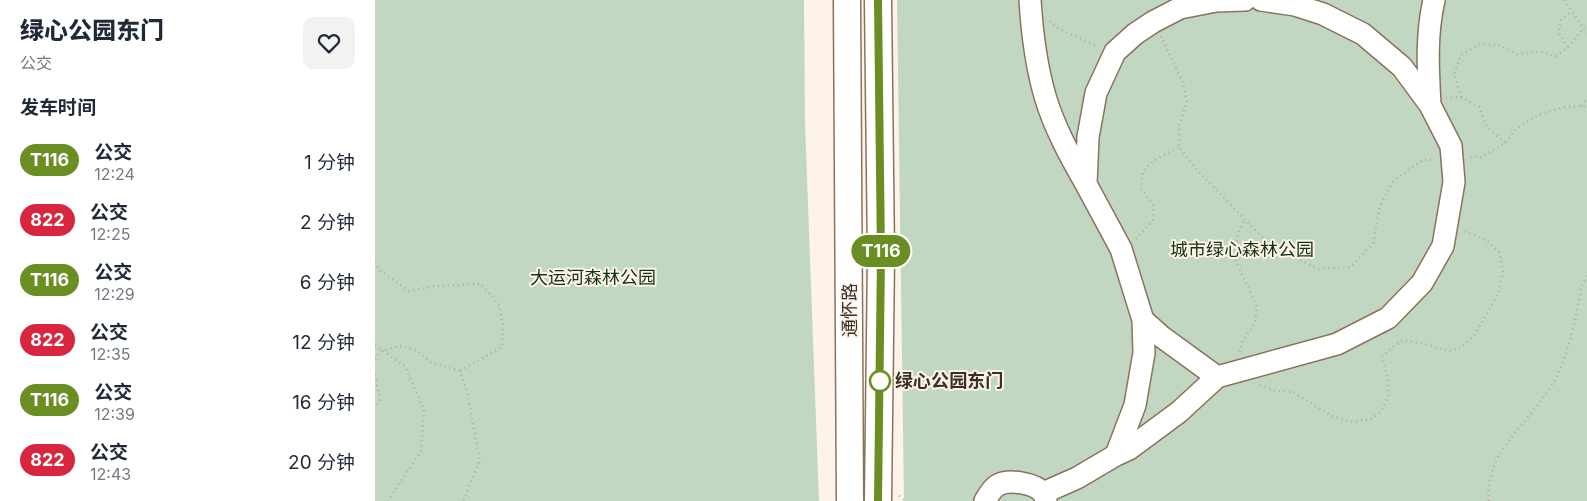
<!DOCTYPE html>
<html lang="zh">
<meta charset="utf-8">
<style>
:root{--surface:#fff;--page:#f2f2f3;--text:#1f2937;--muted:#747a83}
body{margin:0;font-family:Inter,"Noto Sans SC",sans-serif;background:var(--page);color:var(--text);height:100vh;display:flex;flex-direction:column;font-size:19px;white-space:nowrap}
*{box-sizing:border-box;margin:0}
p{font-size:16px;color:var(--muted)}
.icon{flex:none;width:28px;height:28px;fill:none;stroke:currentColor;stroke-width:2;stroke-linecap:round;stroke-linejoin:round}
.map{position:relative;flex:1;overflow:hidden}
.panel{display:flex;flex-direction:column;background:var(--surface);width:375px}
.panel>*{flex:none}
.badge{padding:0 10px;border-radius:16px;font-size:18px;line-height:32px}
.map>.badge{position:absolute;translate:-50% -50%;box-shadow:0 0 0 2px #fff}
h2{padding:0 20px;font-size:19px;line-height:45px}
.round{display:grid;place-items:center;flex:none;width:52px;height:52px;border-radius:10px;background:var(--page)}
.summary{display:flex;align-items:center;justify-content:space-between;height:85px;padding:0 20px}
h1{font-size:24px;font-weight:800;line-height:38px}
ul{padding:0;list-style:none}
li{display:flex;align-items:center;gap:15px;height:60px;padding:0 20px}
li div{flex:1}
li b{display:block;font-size:19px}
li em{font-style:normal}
li .badge{min-width:55px;font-weight:700;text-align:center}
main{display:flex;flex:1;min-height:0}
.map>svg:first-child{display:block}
</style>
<main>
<section class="panel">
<div class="summary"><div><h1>绿心公园东门</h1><p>公交</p></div><a class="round"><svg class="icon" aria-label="heart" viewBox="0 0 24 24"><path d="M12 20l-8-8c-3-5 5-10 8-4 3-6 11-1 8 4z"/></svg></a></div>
<h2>发车时间</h2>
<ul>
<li><span class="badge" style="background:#6b8e23;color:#fff">T116</span><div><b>公交</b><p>12:24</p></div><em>1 分钟</em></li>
<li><span class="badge" style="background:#d7263d;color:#fff">822</span><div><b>公交</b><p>12:25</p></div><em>2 分钟</em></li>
<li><span class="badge" style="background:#6b8e23;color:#fff">T116</span><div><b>公交</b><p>12:29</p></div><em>6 分钟</em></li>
<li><span class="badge" style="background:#d7263d;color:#fff">822</span><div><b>公交</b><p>12:35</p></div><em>12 分钟</em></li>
<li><span class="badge" style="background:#6b8e23;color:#fff">T116</span><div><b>公交</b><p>12:39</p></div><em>16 分钟</em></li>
<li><span class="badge" style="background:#d7263d;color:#fff">822</span><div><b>公交</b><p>12:43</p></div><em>20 分钟</em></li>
</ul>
</section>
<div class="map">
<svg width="1212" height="501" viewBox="0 0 1212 501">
<rect width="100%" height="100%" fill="#fef3ea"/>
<!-- green -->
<path fill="#c2d7c1" d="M 0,0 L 429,0 L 430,123 L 444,501 L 0,501 Z
M 522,0 L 1212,0 L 1212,501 L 529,501 Z"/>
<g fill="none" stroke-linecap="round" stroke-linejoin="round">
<!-- minor casing -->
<g stroke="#8a735d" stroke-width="24">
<path id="minor" d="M 655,0 C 657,32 661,65 670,96 C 679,127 695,156 711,184
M 1055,105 C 1053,69 1051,35 1059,0
M 768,320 L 787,337 L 842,377
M 741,455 L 760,405 L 769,353 L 768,320 L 746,249 L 711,184 L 713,137 L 721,93 L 740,52 L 760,34 L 778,22 L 805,8 L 841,1 L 870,0
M 668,493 L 702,478 L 741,455 L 754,449 L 804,412 L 842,377 L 962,344 L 1013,318 L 1047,283 L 1068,246 L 1079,182 L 1076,146 L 1055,105 L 1027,67 L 988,34 L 948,14 L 920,5 L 886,0
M 610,501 C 613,496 617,488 623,485 C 634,479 660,483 668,493 C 670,496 670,498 671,501"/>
</g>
<!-- major casing -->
<g stroke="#8a735d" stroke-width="29">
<path id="major" d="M 472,0 L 475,501
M 503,0 L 506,256 L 503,501"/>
</g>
<!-- path -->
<path stroke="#b5aaa1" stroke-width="2.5" stroke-dasharray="1 4" stroke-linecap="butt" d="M 1189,0 L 1212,33
M 675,21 L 682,28 L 722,46
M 786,36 L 808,83 L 812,102 L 804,125 L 804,147 L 821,169 L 885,235 L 919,257 L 943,269 L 976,267 L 998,243 L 1005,206 L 1019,180 L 1048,160 L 1059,159
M 1193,47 L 1183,32 L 1186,20 L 1196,12
M 1086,97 L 1079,74 L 1086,55 L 1105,44 L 1124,45 L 1142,54 L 1166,52 L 1181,56 L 1193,47 L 1209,28
M 1071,98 L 1086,97 L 1104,107 L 1112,127 L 1130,143
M 1207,106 L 1212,97
M 1095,157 L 1107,157 L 1130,143 L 1141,129 L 1163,115 L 1188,107 L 1207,106 L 1212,108
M 761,239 L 778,220 L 778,205 L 766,188 L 768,171 L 780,160 L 804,147
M 0,262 L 3,269 L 34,291 L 61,286 L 106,284 L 124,305 L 128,325 L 127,347 L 85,371
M 0,345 L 30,366 L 49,410 L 46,451 L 13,501
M 865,352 L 868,340 L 880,323 L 882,307 L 859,257 L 863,233 L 870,219
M 0,359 L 7,350 L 25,346 L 43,351 L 55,362 L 85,371 L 92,392 L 105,460 L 88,501
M 0,375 L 5,400 L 0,407
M 885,385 L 901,391 L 918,392 L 956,416 L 978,422 L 997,419 L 1007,410 L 1014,394 L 1012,376 L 1007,357 L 1016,348 L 1028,340 L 1050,344 L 1073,351 L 1086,348 L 1099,335 L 1113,312 L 1123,294 L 1128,271 L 1124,252 L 1111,240 L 1089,231
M 524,496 L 531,501
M 1114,501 C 1109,451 1155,423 1178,383 C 1195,353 1200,318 1207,285 L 1212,275"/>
<!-- minor -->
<use href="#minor" stroke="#fff" stroke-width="21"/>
<!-- major -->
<use href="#major" stroke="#fff" stroke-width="26"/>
</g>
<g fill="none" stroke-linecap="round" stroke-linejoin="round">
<!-- line casing -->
<g stroke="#fff" stroke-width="11">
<path id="line" d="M 503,0 L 506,256 L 503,501"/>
</g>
<!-- line -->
<use href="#line" stroke="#6b8e23" stroke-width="8"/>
</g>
<!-- markers -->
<circle fill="#fff" stroke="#6b8e23" stroke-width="2.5" cx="505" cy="381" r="10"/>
<g text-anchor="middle" stroke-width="4" stroke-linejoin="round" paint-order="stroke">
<!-- park labels -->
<g font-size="18" fill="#123411" stroke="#fef3ea">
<text x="867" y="256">城市绿心森林公园</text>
<text x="218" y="284">大运河森林公园</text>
</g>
<!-- street labels -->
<g font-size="18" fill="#392f26" stroke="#fef3ea">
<text transform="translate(475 310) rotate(-90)" y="6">通怀路</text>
</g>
<!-- stop labels -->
<g font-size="18" font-weight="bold" fill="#392f26" stroke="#fef3ea" text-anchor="start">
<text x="520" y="387">绿心公园东门</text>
</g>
</g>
</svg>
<b class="badge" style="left:506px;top:251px;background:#6b8e23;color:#fff">T116</b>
</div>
</main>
